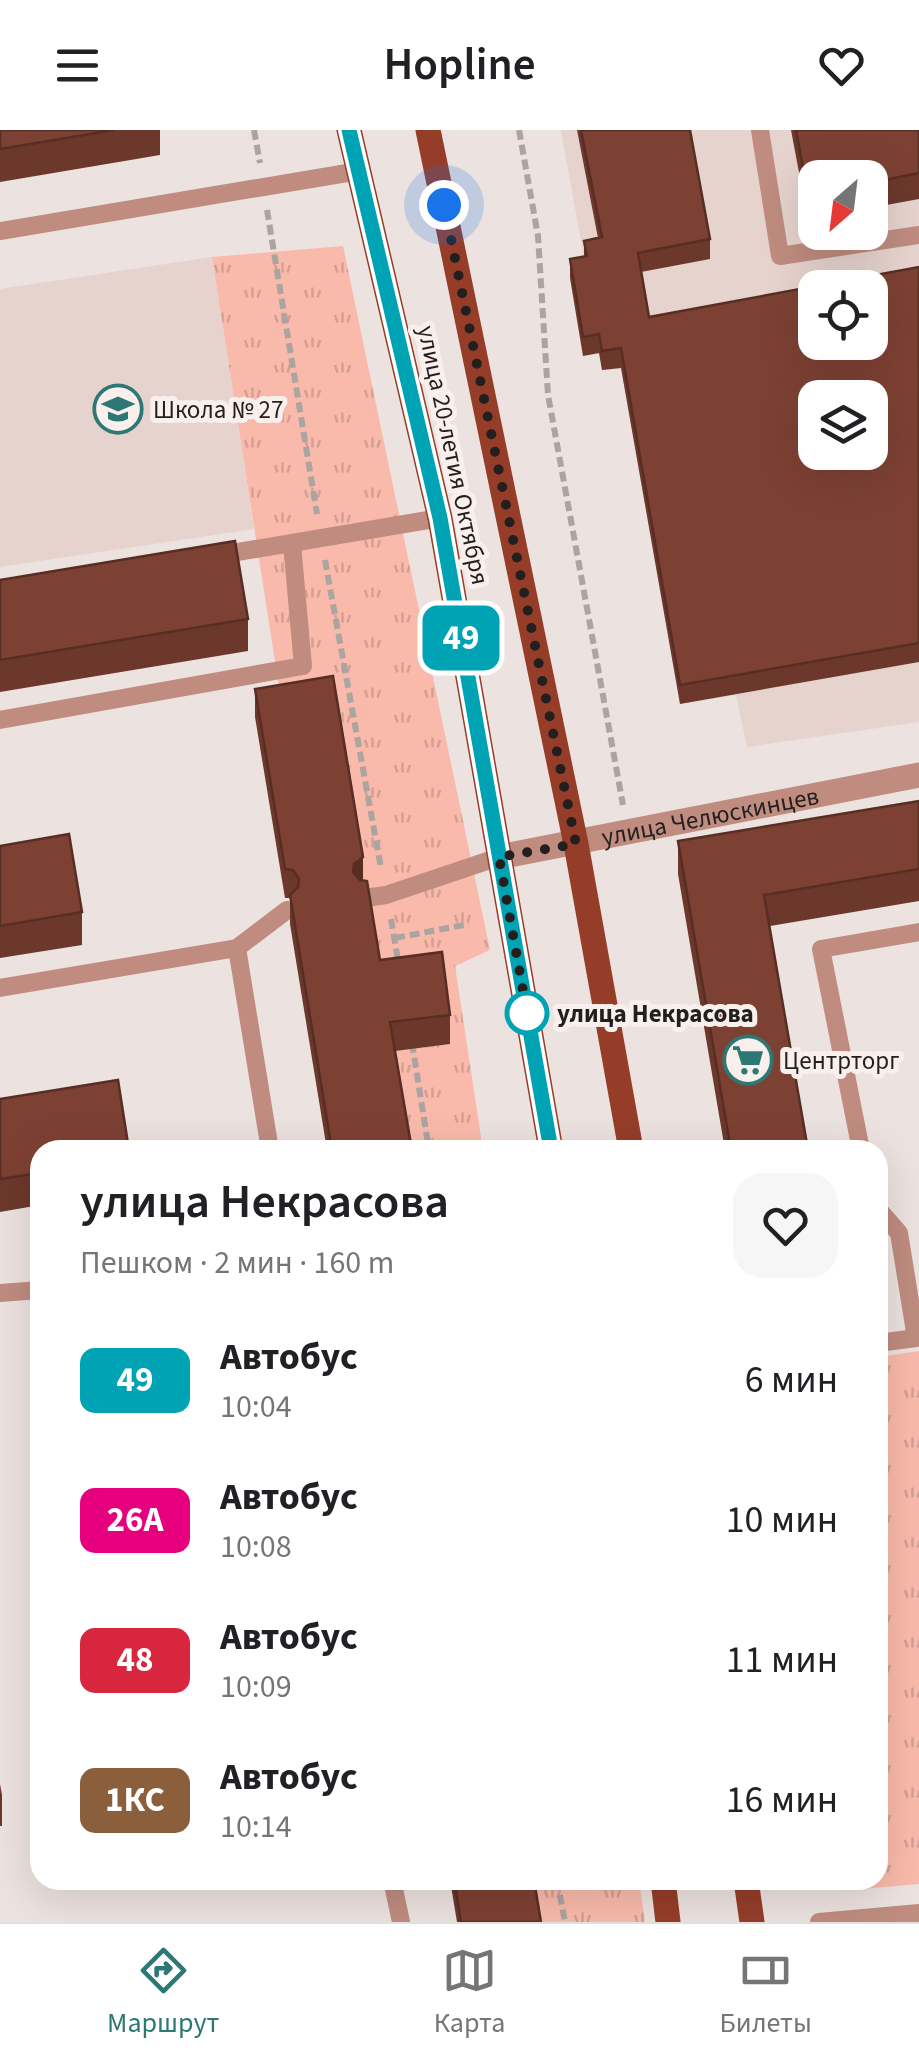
<!DOCTYPE html>
<html lang="ru">
<meta charset="utf-8">
<style>
:root{--surface:#fff;--page:#f6f6f6;--text:#202124;--muted:#757577;--line:#e0e0e0;--accent:#2d7774}
body{margin:0;font-family:"Source Sans 3",sans-serif;background:var(--page);color:var(--text);height:100vh;display:flex;flex-direction:column;font-size:38px;white-space:nowrap}
*{box-sizing:border-box;margin:0}
p{font-size:32px;color:var(--muted)}
.icon{flex:none;width:55px;height:55px;fill:none;stroke:currentColor;stroke-width:2;stroke-linecap:round;stroke-linejoin:round}
.map{position:relative;flex:1;overflow:hidden}
.panel{position:absolute;left:30px;top:1010px;width:858px;height:750px;display:flex;flex-direction:column;background:var(--surface);border-radius:30px;box-shadow:0 10px 40px #0002}
.panel>*{flex:none}
.badge{padding:0 20px;border-radius:15px;font-size:35px;line-height:65px}
.needle{width:65px;rotate:208deg}
.tools{position:absolute;left:798px;top:30px;display:grid;gap:20px}
.tools a{display:grid;place-items:center;width:90px;height:90px;border-radius:20px;background:var(--surface);box-shadow:0 10px 40px #0002;font-size:50px}
.you{position:absolute;width:50px;height:50px;margin:-25px;border:8px solid #fff;border-radius:50%;background:#1a73e8;box-shadow:0 0 0 15px #1a73e833}
.map>.badge{position:absolute;translate:-50% -50%;box-shadow:0 0 0 5px #fff}
.round{display:grid;place-items:center;flex:none;width:105px;height:105px;border-radius:30px;background:var(--page)}
.headline{display:flex;align-items:center;justify-content:space-between;height:170px;padding:0 50px}
h1{font-size:48px;font-weight:600;line-height:75px}
ul{padding:0;list-style:none}
li{display:flex;align-items:center;gap:30px;height:140px;padding:0 50px}
li div{flex:1}
li b{display:block;font-size:38px}
li em{font-style:normal}
li .badge{min-width:110px;font-weight:700;text-align:center}
header{display:flex;justify-content:space-between;align-items:center;height:130px;padding:0 50px;background:var(--surface);font-size:45px;font-weight:600}
.tab-bar{display:flex;justify-content:space-around;align-items:center;height:140px;border-top:2px solid var(--line);background:var(--surface);font-size:28px;color:var(--muted)}
.tab-bar a{display:grid;justify-items:center;gap:5px}
.tab-bar .active{color:var(--accent)}
.map>svg:first-child{display:block}
</style>
<header><svg class="icon" aria-label="menu" viewBox="0 0 24 24"><path d="M4 6h16M4 12h16M4 18h16"/></svg>Hopline<svg class="icon" aria-label="heart" viewBox="0 0 24 24"><path d="M12 20l-8-8c-3-5 5-10 8-4 3-6 11-1 8 4z"/></svg></header>
<div class="map">
<svg width="919" height="1792" viewBox="0 0 919 1792">
<defs>
<pattern id="park-tufts" width="24" height="20" patternUnits="userSpaceOnUse" patternTransform="scale(2.5)"><rect width="24" height="20" fill="#f9baab"/><path d="M3 7l-1-3M5 7V3M7 7l1-3M15 17l-1-3M17 17v-4M19 17l1-3" fill="none" stroke="#d59f93"/></pattern>
</defs>
<rect width="100%" height="100%" fill="#ece2df"/>
<!-- built -->
<path fill="#e6d3ce" fill-rule="evenodd" d="M 561,0 L 919,0 L 919,592 L 747,617 L 736,565 L 680,574 L 621,238 L 602,241 L 599,224 L 583,226 L 570,148 L 587,145 ZM 815,48 L 870,48 L 870,102 L 815,102 ZM 815,158 L 870,158 L 870,212 L 815,212 ZM 815,268 L 870,268 L 870,322 L 815,322 Z
M 212,127 L 254,399 L 0,437 L 0,159 Z"/>
<!-- park -->
<path fill="url(#park-tufts)" d="M 343,116 L 490,820 L 455,836 L 483,1020 L 406,1020 L 283,583 L 212,127 Z
M 919,1221 L 919,1754 L 852,1760 L 850,1750 L 878,1750 L 878,1227 Z
M 529,1750 L 639,1750 L 645,1792 L 537,1792 Z"/>
<g fill="none" stroke-linecap="round" stroke-linejoin="round">
<!-- path -->
<path stroke="#aba4a1" stroke-width="6" stroke-dasharray="10 5" stroke-linecap="butt" d="M 254,0 L 260,33
M 519,0 L 538,106 L 548,265 L 623,675
M 267,80 L 317,384
M 325,430 L 381,738
M 391,789 L 399,836
M 395,808 L 469,794
M 412,913 L 429,1020
M 557,1750 L 565,1792"/>
<!-- service -->
<path stroke="#bf8c7f" stroke-width="18" d="M 760,0 L 780,126 L 919,105
M 0,101 L 359,41
M 214,426 L 440,388
M 0,590 L 303,536 L 292,414
M 365,768 L 386,765 L 499,727
M 0,858 L 237,818
M 270,1020 L 237,818 L 287,780
M 861,1020 L 821,819 L 919,802
M 878,1079 L 899,1103 L 916,1208 L 878,1213
M 0,1163 L 40,1160
M 392,1750 L 401,1792
M 819,1792 L 919,1783"/>
<!-- minor -->
<path stroke="#bf8c7f" stroke-width="25" id="s1" d="M 499,727 L 919,645"/>
<!-- primary -->
<path stroke="#953d29" stroke-width="25" d="M 349,0 L 440,388 L 551,1020
M 428,0 L 576,714 L 631,1020
M 663,1750 L 668,1792
M 746,1750 L 752,1792"/>
</g>
<!-- wall -->
<path fill="#6c382c" d="M 0,0 L 160,0 L 160,25 L 0,52 Z
M 577,0 L 690,0 L 710,109 L 710,129 L 641,142 L 649,187 L 919,137 L 919,532 L 680,574 L 621,238 L 602,240 L 599,223 L 583,226 L 570,148 L 570,129 L 584,127 L 584,111 L 598,108 Z
M 791,0 L 919,0 L 919,69 L 870,78 L 870,48 L 815,48 L 815,89 L 808,90 Z
M 0,450 L 248,489 L 248,521 L 0,562 Z
M 255,559 L 363,751 L 380,830 L 450,885 L 450,914 L 395,921 L 412,1020 L 327,1020 L 290,794 L 290,768 L 285,768 L 255,587 Z
M 919,671 L 919,771 L 770,796 L 808,1020 L 725,1020 L 678,744 L 678,711 Z
M 0,716 L 82,782 L 82,815 L 0,828 Z
M 0,969 L 40,1020 L 40,1075 L 0,1082 Z
M 0,1654 L 2,1665 L 2,1696 L 0,1696 Z
M 450,1750 L 534,1750 L 541,1792 L 457,1792 Z"/>
<!-- shaded-wall -->
<path fill="#582e24" d="M 363,727 L 363,756 L 353,742 L 354,734 Z"/>
<!-- building -->
<path fill="#7d4133" stroke="#582e24" stroke-width="2.5" fill-rule="evenodd" d="M 0,0 L 114,0 L 0,19 Z
M 581,0 L 690,0 L 710,109 L 638,123 L 649,187 L 919,137 L 919,513 L 680,555 L 621,218 L 602,221 L 599,204 L 583,207 L 570,129 L 587,126 L 584,111 L 602,107 ZM 815,158 L 870,158 L 870,212 L 815,212 ZM 815,268 L 870,268 L 870,322 L 815,322 Z
M 796,0 L 919,0 L 919,43 L 870,53 L 870,48 L 815,48 L 815,63 L 808,65 Z
M 235,411 L 248,489 L 0,530 L 0,450 Z
M 333,546 L 363,727 L 354,734 L 353,742 L 360,750 L 367,751 L 380,830 L 442,822 L 450,885 L 390,892 L 412,1020 L 332,1020 L 290,765 L 298,757 L 299,749 L 293,740 L 285,739 L 255,559 Z
M 919,671 L 919,739 L 764,765 L 808,1020 L 731,1020 L 678,711 Z
M 69,704 L 82,782 L 0,796 L 0,716 Z
M 118,950 L 129,1020 L 40,1020 L 40,1043 L 0,1049 L 0,969 Z
M 454,1750 L 534,1750 L 541,1792 L 461,1792 Z"/>
<g fill="none" stroke-linecap="round" stroke-linejoin="round">
<!-- line casing -->
<g stroke="#fff" stroke-width="22">
<path id="line" d="M 349,0 L 440,388 L 551,1020"/>
</g>
<!-- line -->
<use href="#line" stroke="#00a3b4" stroke-width="15"/>
<!-- walk -->
<path stroke="#221f1e" stroke-width="10" stroke-dasharray="0 18" d="M 444,75 L 576,714 L 499,727 L 527,883"/>
</g>
<!-- icons -->
<defs>
<g id="school-ring" transform="scale(2.5)"><circle r="9.5" fill="#f9efec" stroke="#2d7774" stroke-width="1.5"/><path d="M0-5L7-2L0 1L-7-2ZM-4 1L0 2.5L4 1V4Q0 6-4 4Z" fill="#2d7774"/></g>
<g id="supermarket-ring" transform="scale(2.5)"><circle r="9.5" fill="#f9efec" stroke="#2d7774" stroke-width="1.5"/><path d="M-6-5.5h2.5l.6 2H6L4.5 2H-2.5L-4.4-4H-6ZM-1.5 3.2a1.3 1.3 0 1 0 .1 0ZM3 3.2a1.3 1.3 0 1 0 .1 0Z" fill="#2d7774"/></g>
</defs>
<g fill-rule="evenodd">
<use href="#school-ring" x="118" y="279"/>
<use href="#supermarket-ring" x="748" y="930"/>
</g>
<!-- markers -->
<circle fill="#fff" stroke="#00a3b4" stroke-width="5" cx="527" cy="883" r="20"/>
<g text-anchor="middle" stroke-width="10" stroke-linejoin="round" paint-order="stroke">
<!-- poi labels -->
<g font-size="25" fill="#221f1e" stroke="#f9efec" text-anchor="start">
<text x="153" y="288">Школа № 27</text>
<text x="783" y="939">Центрторг</text>
</g>
<!-- street labels -->
<g font-size="25" fill="#221f1e" stroke="#f9efec">
<text transform="translate(454 325) rotate(78)" y="9">улица 20-летия Октября</text>
<text dy="9" stroke="none"><textPath href="#s1" startOffset="215">улица Челюскинцев</textPath></text>
</g>
<!-- stop labels -->
<g font-size="25" font-weight="bold" fill="#221f1e" stroke="#f9efec" text-anchor="start">
<text x="557" y="892">улица Некрасова</text>
</g>
</g>
</svg>
<div class="tools">
<a><svg class="needle" viewBox="-14 -14 28 28"><path d="M0-13l5 13h-10z" fill="#e53935"/><path d="M0 13l5-13h-10z" fill="#757577"/></svg></a>
<a><svg class="icon" aria-label="locate" viewBox="0 0 24 24"><circle cx="12" cy="12" r="6"/><path d="M12 2v4M12 18v4M2 12h4M18 12h4"/></svg></a>
<a><svg class="icon" aria-label="layers" viewBox="0 0 24 24"><path d="M12 4l9 5-9 5-9-5zM3 14l9 5 9-5"/></svg></a>
</div>
<div class="you" style="left:444px;top:75px"></div>
<b class="badge" style="left:461px;top:508px;background:#00a3b4;color:#fff">49</b>
<section class="panel">
<div class="headline"><div><h1>улица Некрасова</h1><p>Пешком · 2 мин · 160 m</p></div><a class="round"><svg class="icon" aria-label="heart" viewBox="0 0 24 24"><path d="M12 20l-8-8c-3-5 5-10 8-4 3-6 11-1 8 4z"/></svg></a></div>
<ul>
<li><span class="badge" style="background:#00a3b4;color:#fff">49</span><div><b>Автобус</b><p>10:04</p></div><em>6 мин</em></li>
<li><span class="badge" style="background:#e6007e;color:#fff">26А</span><div><b>Автобус</b><p>10:08</p></div><em>10 мин</em></li>
<li><span class="badge" style="background:#d7263d;color:#fff">48</span><div><b>Автобус</b><p>10:09</p></div><em>11 мин</em></li>
<li><span class="badge" style="background:#8b5e3c;color:#fff">1КС</span><div><b>Автобус</b><p>10:14</p></div><em>16 мин</em></li>
</ul>
</section>
</div>
<nav class="tab-bar">
<a class="active"><svg class="icon" aria-label="directions" viewBox="0 0 24 24"><path d="M12 3l9 9-9 9-9-9zM9 14v-3h6M13 9l2 2-2 2"/></svg>Маршрут</a>
<a><svg class="icon" aria-label="map" viewBox="0 0 24 24"><path d="M3 6l6-2 6 2 6-2v14l-6 2-6-2-6 2zM9 4v14M15 6v14"/></svg>Карта</a>
<a><svg class="icon" aria-label="tickets" viewBox="0 0 24 24"><path d="M3 7h18v10H3zM15 7v10"/></svg>Билеты</a>
</nav>
